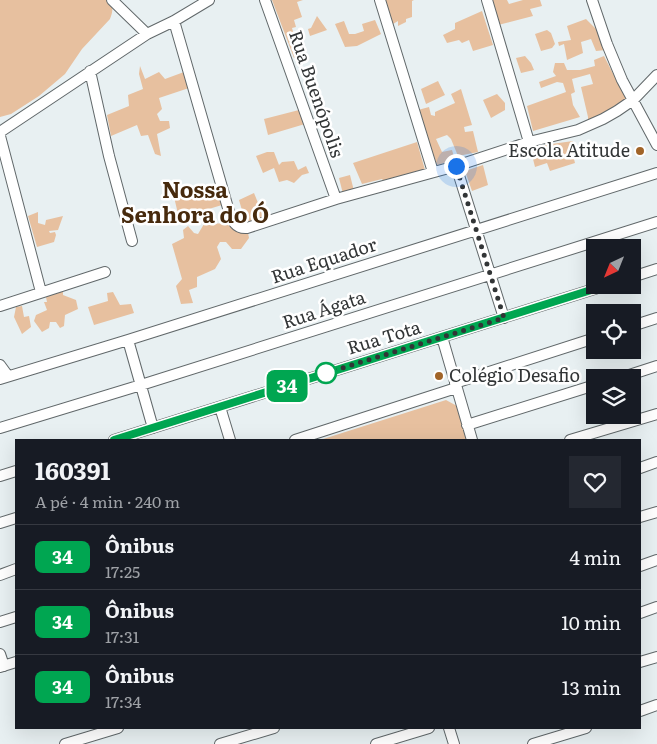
<!DOCTYPE html>
<html lang="pt">
<meta charset="utf-8">
<style>
:root{--surface:#171b24;--page:#242831;--text:#f1f3f6;--muted:#9ea1a6;--line:#363941}
body{margin:0;font-family:Literata,serif;background:var(--page);color:var(--text);height:100vh;display:flex;flex-direction:column;font-size:19px;white-space:nowrap}
*{box-sizing:border-box;margin:0}
p{font-size:16px;color:var(--muted)}
.icon{flex:none;width:28px;height:28px;fill:none;stroke:currentColor;stroke-width:2;stroke-linecap:round;stroke-linejoin:round}
.map{position:relative;flex:1;overflow:hidden}
.side{position:absolute;left:15px;top:439px;width:626px;height:290px;display:flex;flex-direction:column;background:var(--surface);border-radius:0px;box-shadow:0 5px 20px #0002}
.side>*{flex:none}
.badge{padding:0 10px;border-radius:8px;font-size:18px;line-height:32px}
.needle{width:32px;rotate:223deg}
.tools{position:absolute;left:586px;top:239px;display:grid;gap:10px}
.tools a{display:grid;place-items:center;width:55px;height:55px;border-radius:0px;background:var(--surface);box-shadow:0 5px 20px #0002;font-size:25px}
.you{position:absolute;width:25px;height:25px;margin:-12px;border:4px solid #fff;border-radius:50%;background:#1a73e8;box-shadow:0 0 0 8px #1a73e833}
.map>.badge{position:absolute;translate:-50% -50%;box-shadow:0 0 0 2px #fff}
.round{display:grid;place-items:center;flex:none;width:52px;height:52px;border-radius:0px;background:var(--page)}
.summary{display:flex;align-items:center;justify-content:space-between;height:85px;padding:0 20px}
h1{font-size:24px;font-weight:700;line-height:38px}
ul{padding:0;list-style:none}
li{display:flex;align-items:center;gap:15px;height:65px;padding:0 20px;border-top:1px solid var(--line)}
li div{flex:1}
li b{display:block;font-size:19px}
li em{font-style:normal}
li .badge{min-width:55px;font-weight:700;text-align:center}
.map>svg:first-child{display:block}
</style>
<div class="map">
<svg width="657" height="744" viewBox="0 0 657 744">
<rect width="100%" height="100%" fill="#e8f0f2"/>
<!-- green -->
<path fill="#e7c09f" d="M 0,0 L 111,0 C 113,7 113,12 110,19 L 82,49 L 65,74 L 39,96 L 11,114 L 0,117 Z
M 272,0 L 303,0 L 297,2 L 302,17 L 294,20 L 296,27 L 292,28 L 294,35 L 290,37 L 294,45 L 300,43 L 304,52 L 298,53 L 298,56 L 294,58 Z
M 385,0 L 414,0 L 412,1 L 412,17 L 406,19 L 406,22 L 398,26 L 398,21 L 393,24 Z
M 491,0 L 507,0 L 509,4 L 523,0 L 540,0 L 542,6 L 530,9 L 533,16 L 498,25 Z
M 482,11 L 493,45 L 473,51 L 469,40 L 462,43 L 459,40 L 447,43 L 443,35 L 455,29 L 455,23 Z
M 317,16 L 327,30 L 310,36 L 308,29 L 311,28 Z
M 586,19 L 600,33 L 606,50 L 596,51 L 591,39 L 581,42 L 583,53 L 567,60 L 564,44 L 559,46 L 558,42 L 571,40 L 567,26 Z
M 375,20 L 381,34 L 357,46 L 345,47 L 335,24 L 344,21 L 349,34 L 355,34 L 364,31 L 362,24 Z
M 547,30 L 551,33 L 555,44 L 552,48 L 541,51 L 535,34 Z
M 525,56 L 531,63 L 534,70 L 521,73 L 516,58 Z
M 604,56 L 626,99 L 610,112 L 588,123 L 588,117 L 581,87 L 593,84 L 590,74 L 572,79 L 575,92 L 571,94 L 573,105 L 580,117 L 533,131 L 527,106 L 566,92 L 563,83 L 557,82 L 541,88 L 539,82 L 556,76 L 553,72 L 555,63 L 564,63 L 567,70 L 580,70 L 595,66 L 594,60 Z
M 140,66 L 145,79 L 159,72 L 165,79 L 184,72 L 189,88 L 159,98 L 162,109 L 157,114 L 160,121 L 169,121 L 170,128 L 157,134 L 161,156 L 155,154 L 148,135 L 141,136 L 137,125 L 111,136 L 107,115 L 129,106 L 128,95 L 143,89 L 139,74 Z
M 438,81 L 445,95 L 426,104 L 421,89 Z
M 461,89 L 472,125 L 464,127 L 465,132 L 473,131 L 478,152 L 458,156 L 451,139 L 447,135 L 436,139 L 442,152 L 452,150 L 455,160 L 437,165 L 418,110 L 429,107 L 431,115 L 435,116 L 435,112 L 455,103 L 451,94 Z
M 497,94 L 505,103 L 505,110 L 491,118 L 483,100 Z
M 299,110 L 305,124 L 268,135 L 264,119 Z
M 573,141 L 572,151 L 575,163 L 550,171 L 547,163 L 535,167 L 530,147 Z
M 417,142 L 425,170 L 385,183 L 382,179 L 362,184 L 353,163 Z
M 267,152 L 274,152 L 279,165 L 282,162 L 294,161 L 298,170 L 306,166 L 309,173 L 302,175 L 294,183 L 287,180 L 279,182 L 274,168 L 263,173 L 256,156 Z
M 483,165 L 488,185 L 472,191 L 465,171 Z
M 350,175 L 354,191 L 343,194 L 339,178 Z
M 216,184 L 222,205 L 179,218 L 174,197 Z
M 254,193 L 265,220 L 246,224 L 239,200 Z
M 38,212 L 38,223 L 45,225 L 46,220 L 63,216 L 58,230 L 49,231 L 50,233 L 55,232 L 56,235 L 54,242 L 37,247 L 28,216 Z
M 230,223 L 240,232 L 248,233 L 249,238 L 241,249 L 232,249 L 226,242 L 220,242 L 217,247 L 221,259 L 215,269 L 197,277 L 197,287 L 189,290 L 193,303 L 181,304 L 176,286 L 182,279 L 172,244 L 184,238 L 183,230 L 188,226 L 194,233 L 198,234 L 204,224 Z
M 63,291 L 63,295 L 76,300 L 78,309 L 65,315 L 64,326 L 60,328 L 56,322 L 50,322 L 49,328 L 42,332 L 34,321 L 36,315 L 47,310 L 44,302 L 47,302 L 46,297 Z
M 113,292 L 120,305 L 131,304 L 134,313 L 94,325 L 88,307 L 108,301 L 107,293 Z
M 22,306 L 24,317 L 29,316 L 31,327 L 22,334 L 14,317 L 16,307 Z
M 446,400 L 457,406 L 467,440 L 320,440 Z"/>
<g fill="none" stroke-linecap="round" stroke-linejoin="round">
<!-- minor casing -->
<g stroke="#61686a" stroke-width="12">
<path id="minor" d="M 112,0 L 147,34
M 265,0 L 336,199
M 380,0 L 433,172
M 487,0 L 529,142
M 592,0 L 607,44 L 622,80 L 657,145
M 174,21 L 228,208 C 232,219 234,229 247,228 L 336,199 L 456,166 L 529,142 L 578,130 L 603,119 L 617,111 L 633,100 L 657,75
M 90,71 L 109,156 L 132,241
M 0,132 L 147,34 L 174,21 L 209,0
M 0,136 L 41,292
M 456,166 L 504,318
M 632,277 L 657,269
M 0,306 L 105,272
M 632,326 L 657,318
M 442,337 L 472,440
M 128,340 L 153,428
M 0,365 L 8,376
M 620,378 L 657,366
M 0,379 L 128,340 L 657,173
M 455,383 L 595,338
M 220,407 L 230,440
M 467,425 L 595,385
M 0,428 L 141,385 L 657,222
M 114,440 L 607,285
M 295,440 L 456,388
M 570,440 L 657,414
M 640,468 L 657,462
M 0,476 L 16,471
M 640,517 L 657,512
M 0,523 L 16,518
M 640,566 L 657,560
M 0,575 L 16,569
M 640,613 L 657,607
M 0,622 L 16,617
M 0,654 L 4,666
M 640,662 L 657,657
M 0,667 L 16,662
M 640,711 L 657,705
M 449,728 L 454,744
M 65,744 L 118,728
M 220,744 L 274,728
M 376,744 L 429,728
M 533,744 L 586,728"/>
</g>
<!-- minor -->
<use href="#minor" stroke="#fff" stroke-width="10"/>
</g>
<g fill="none" stroke-linecap="round" stroke-linejoin="round">
<!-- line casing -->
<g stroke="#fff" stroke-width="11">
<path id="line" d="M 114,440 L 607,285"/>
</g>
<!-- line -->
<use href="#line" stroke="#00a651" stroke-width="8"/>
<!-- walk -->
<path stroke="#323536" stroke-width="5" stroke-dasharray="0 9" d="M 326,373 L 504,318 L 456,166"/>
</g>
<!-- markers -->
<g fill="#a16428" stroke="#fff" stroke-width="2">
<circle cx="640" cy="151" r="5"/>
<circle cx="439" cy="376" r="5"/>
</g>
<circle fill="#fff" stroke="#00a651" stroke-width="2.5" cx="326" cy="373" r="10"/>
<g text-anchor="middle" stroke-width="5" stroke-linejoin="round" paint-order="stroke">
<!-- street labels -->
<g font-size="18" fill="#323536" stroke="#fff">
<text transform="translate(316 94) rotate(71)" y="6">Rua Buenópolis</text>
<text transform="translate(324 261) rotate(-18)" y="6">Rua Equador</text>
<text transform="translate(324 310) rotate(-18)" y="6">Rua Ágata</text>
<text transform="translate(384 338) rotate(-17)" y="6">Rua Tota</text>
</g>
<!-- poi labels -->
<g font-size="18" fill="#323536" stroke="#fff" text-anchor="end">
<text x="630" y="157">Escola Atitude</text>
<text x="449" y="382" text-anchor="start">Colégio Desafio</text>
</g>
<!-- district labels -->
<g font-size="22" font-weight="bold" fill="#472a0d" stroke="#fff">
<text x="195" y="198">Nossa<tspan x="195" dy="25">Senhora do Ó</tspan></text>
</g>
</g>
</svg>
<div class="tools">
<a><svg class="needle" viewBox="-14 -14 28 28"><path d="M0-13l5 13h-10z" fill="#e53935"/><path d="M0 13l5-13h-10z" fill="#9ea1a6"/></svg></a>
<a><svg class="icon" aria-label="locate" viewBox="0 0 24 24"><circle cx="12" cy="12" r="6"/><path d="M12 2v4M12 18v4M2 12h4M18 12h4"/></svg></a>
<a><svg class="icon" aria-label="layers" viewBox="0 0 24 24"><path d="M12 4l9 5-9 5-9-5zM3 14l9 5 9-5"/></svg></a>
</div>
<div class="you" style="left:456px;top:166px"></div>
<b class="badge" style="left:287px;top:386px;background:#00a651;color:#fff">34</b>
<section class="side">
<div class="summary"><div><h1>160391</h1><p>A pé · 4 min · 240 m</p></div><a class="round"><svg class="icon" aria-label="heart" viewBox="0 0 24 24"><path d="M12 20l-8-8c-3-5 5-10 8-4 3-6 11-1 8 4z"/></svg></a></div>
<ul>
<li><span class="badge" style="background:#00a651;color:#fff">34</span><div><b>Ônibus</b><p>17:25</p></div><em>4 min</em></li>
<li><span class="badge" style="background:#00a651;color:#fff">34</span><div><b>Ônibus</b><p>17:31</p></div><em>10 min</em></li>
<li><span class="badge" style="background:#00a651;color:#fff">34</span><div><b>Ônibus</b><p>17:34</p></div><em>13 min</em></li>
</ul>
</section>
</div>
